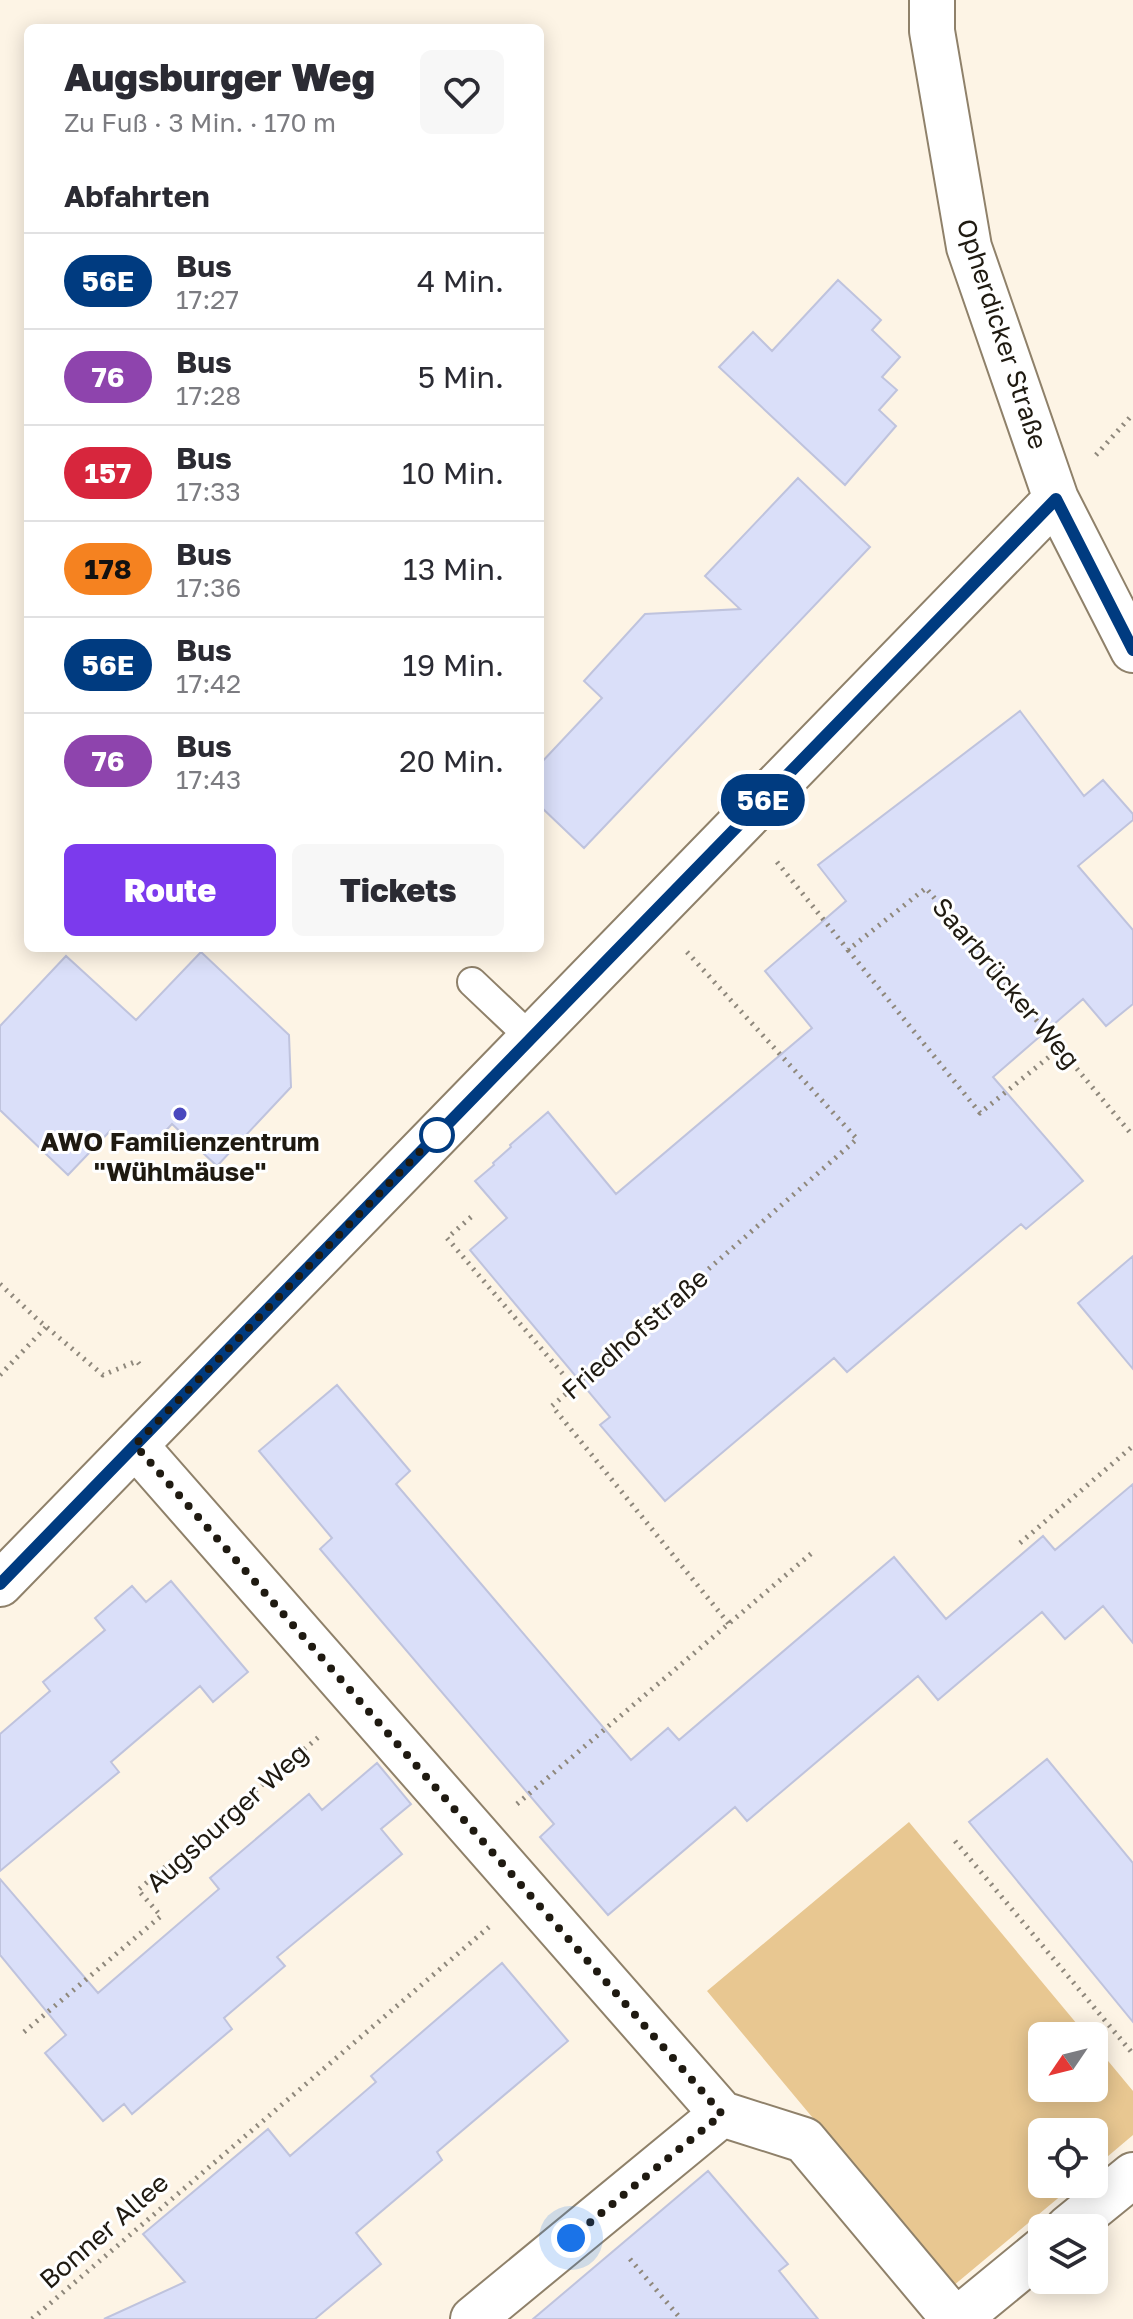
<!DOCTYPE html>
<html lang="de">
<meta charset="utf-8">
<style>
:root{--surface:#fff;--page:#f7f7f7;--text:#2b2b33;--muted:#7c7c81;--line:#e1e1e2;--accent:#7c3aed}
body{margin:0;font-family:"Golos Text",sans-serif;background:var(--page);color:var(--text);height:100vh;display:flex;flex-direction:column;font-size:30px;white-space:nowrap}
*{box-sizing:border-box;margin:0}
p{font-size:26px;color:var(--muted)}
.icon{flex:none;width:44px;height:44px;fill:none;stroke:currentColor;stroke-width:2;stroke-linecap:round;stroke-linejoin:round}
.map{position:relative;flex:1;overflow:hidden}
.details{position:absolute;left:24px;top:24px;width:520px;height:928px;display:flex;flex-direction:column;background:var(--surface);border-radius:12px;box-shadow:0 4px 20px #0003}
.details>*{flex:none}
.badge{padding:0 16px;border-radius:26px;font-size:28px;line-height:52px}
.needle{width:52px;rotate:235deg}
.tools{position:absolute;left:1028px;top:2022px;display:grid;gap:16px}
.tools a{display:grid;place-items:center;width:80px;height:80px;border-radius:12px;background:var(--surface);box-shadow:0 4px 20px #0003;font-size:40px}
.you{position:absolute;width:40px;height:40px;margin:-20px;border:6px solid #fff;border-radius:50%;background:#1a73e8;box-shadow:0 0 0 12px #1a73e833}
.map>.badge{position:absolute;translate:-50% -50%;box-shadow:0 0 0 4px #fff}
h2{padding:0 40px;font-size:30px;line-height:72px}
.round{display:grid;place-items:center;flex:none;width:84px;height:84px;border-radius:12px;background:var(--page)}
.head{display:flex;align-items:center;justify-content:space-between;height:136px;padding:0 40px}
h1{font-size:38px;font-weight:800;line-height:60px}
.primary-button{display:flex;gap:16px;margin-top:auto;padding:16px 40px}
.primary-button a{flex:1;height:92px;border-radius:12px;background:var(--accent);color:#fff;font-size:32px;font-weight:800;line-height:92px;text-align:center}
.primary-button a+a{background:var(--page);color:var(--text)}
ul{padding:0;list-style:none}
li{display:flex;align-items:center;gap:24px;height:96px;padding:0 40px;border-top:2px solid var(--line)}
li div{flex:1}
li b{display:block;font-size:30px}
li em{font-style:normal}
li .badge{min-width:88px;font-weight:700;text-align:center}
.map>svg:first-child{display:block}
</style>
<div class="map">
<svg width="1133" height="2319" viewBox="0 0 1133 2319">
<rect width="100%" height="100%" fill="#fdf4e5"/>
<!-- green -->
<path fill="#e8c791" d="M 909,1822 L 1087,2036 L 1042,2036 L 1042,2088 L 1094,2088 L 1094,2044 L 1133,2091 L 1133,2135 L 1094,2168 L 1094,2132 L 1042,2132 L 1042,2184 L 1075,2184 L 953,2286 L 707,1991 Z"/>
<!-- building -->
<path fill="#dadff9" stroke="#bfc3dd" stroke-width="2" d="M 838,280 L 881,320 L 872,330 L 900,357 L 882,377 L 897,390 L 879,410 L 896,426 L 845,485 L 719,367 L 753,332 L 772,351 Z
M 798,478 L 870,547 L 584,848 L 540,806 L 540,764 L 602,698 L 584,681 L 645,614 L 740,609 L 705,576 Z
M 1020,711 L 1084,796 L 1103,780 L 1133,814 L 1133,820 L 1078,866 L 1133,930 L 1133,1004 L 1106,1026 L 1083,999 L 993,1077 L 1083,1181 L 1026,1229 L 1021,1224 L 847,1372 L 834,1358 L 665,1501 L 600,1425 L 610,1417 L 470,1250 L 507,1218 L 475,1181 L 494,1165 L 493,1163 L 511,1147 L 510,1145 L 548,1112 L 616,1194 L 812,1028 L 765,971 L 846,901 L 818,865 Z
M 201,952 L 289,1035 L 291,1087 L 217,1166 L 172,1124 L 149,1149 L 136,1138 L 129,1149 L 110,1131 L 68,1175 L 0,1110 L 0,1026 L 66,956 L 136,1020 Z
M 1133,1256 L 1133,1369 L 1078,1303 Z
M 337,1385 L 410,1471 L 396,1484 L 631,1760 L 668,1728 L 679,1740 L 894,1557 L 946,1619 L 1043,1536 L 1055,1550 L 1133,1484 L 1133,1643 L 1103,1606 L 1065,1639 L 1042,1612 L 938,1700 L 918,1676 L 747,1821 L 735,1807 L 608,1915 L 540,1837 L 554,1824 L 320,1549 L 332,1538 L 259,1451 Z
M 171,1581 L 248,1672 L 213,1702 L 200,1686 L 111,1762 L 119,1772 L 0,1871 L 0,1734 L 50,1691 L 43,1682 L 105,1630 L 95,1618 L 132,1586 L 146,1602 Z
M 1047,1759 L 1133,1863 L 1133,2022 L 969,1822 Z
M 377,1763 L 411,1804 L 381,1829 L 402,1854 L 277,1957 L 285,1966 L 224,2018 L 232,2029 L 132,2114 L 124,2104 L 103,2121 L 45,2053 L 66,2035 L 0,1955 L 0,1879 L 98,1993 L 219,1889 L 210,1878 L 309,1794 L 322,1810 Z
M 502,1963 L 568,2041 L 437,2152 L 442,2160 L 356,2233 L 381,2264 L 315,2319 L 104,2319 L 185,2282 L 143,2234 L 268,2129 L 290,2156 L 376,2082 L 371,2076 Z
M 708,2171 L 788,2264 L 779,2271 L 818,2319 L 533,2319 Z"/>
<g fill="none" stroke-linecap="round" stroke-linejoin="round">
<!-- service casing -->
<g stroke="#8f816a" stroke-width="32">
<path id="service" d="M 472,982 L 531,1038"/>
</g>
<!-- minor casing -->
<g stroke="#8f816a" stroke-width="48">
<path id="minor" d="M 932,0 L 932,31 L 969,247 L 1056,499 L 1133,650
M 135,1445 L 722,2114 L 804,2140 L 954,2319
M 0,1584 L 1056,499
M 1068,2228 L 1133,2175
M 473,2319 L 722,2114
M 958,2319 L 1042,2250"/>
</g>
<!-- path -->
<path stroke="#8f887c" stroke-width="5" stroke-dasharray="2 6" stroke-linecap="butt" d="M 1096,455 L 1133,414
M 777,862 L 848,950 L 926,888 L 1133,1136
M 848,950 L 980,1113 L 1060,1048
M 687,952 L 857,1139 L 552,1406 L 729,1624
M 471,1217 L 447,1238 L 574,1387
M 0,1284 L 37,1319 L 103,1375 L 137,1361 L 140,1365
M 0,1375 L 47,1326
M 1020,1543 L 1133,1446
M 517,1804 L 813,1552
M 955,1841 L 1133,2054
M 24,2032 L 161,1916 L 138,1890 L 321,1735
M 630,2259 L 681,2319
M 32,2319 L 489,1927"/>
<!-- service -->
<use href="#service" stroke="#fff" stroke-width="28"/>
<!-- minor -->
<use href="#minor" stroke="#fff" stroke-width="44"/>
</g>
<g fill="none" stroke-linecap="round" stroke-linejoin="round">
<!-- line casing -->
<g stroke="#fff" stroke-width="18">
<path id="line" d="M 0,1584 L 1056,499 L 1133,650"/>
</g>
<!-- line -->
<use href="#line" stroke="#003b80" stroke-width="12"/>
<!-- walk -->
<path stroke="#1f1a11" stroke-width="8" stroke-dasharray="0 14.4" d="M 437,1135 L 438,1133 L 135,1445 L 722,2114 L 571,2238"/>
</g>
<!-- markers -->
<circle fill="#4a48be" stroke="#fff" stroke-width="3" cx="180" cy="1114" r="8"/>
<circle fill="#fff" stroke="#003b80" stroke-width="4" cx="437" cy="1135" r="16"/>
<g text-anchor="middle" stroke-width="6" stroke-linejoin="round" paint-order="stroke">
<!-- street labels -->
<g font-size="26" fill="#1f1a11" stroke="#fff">
<text transform="translate(1002 334) rotate(72)" y="9">Opherdicker Straße</text>
<text transform="translate(1006 983) rotate(50)" y="9">Saarbrücker Weg</text>
<text transform="translate(635 1334) rotate(-41)" y="9">Friedhofstraße</text>
<text transform="translate(227 1818) rotate(-42)" y="9">Augsburger Weg</text>
<text transform="translate(104 2231) rotate(-41)" y="9">Bonner Allee</text>
</g>
<!-- poi labels -->
<g font-size="26" font-weight="bold" fill="#1f1a11" stroke="#fff">
<text x="180" y="1151">AWO Familienzentrum<tspan x="180" dy="30">"Wühlmäuse"</tspan></text>
</g>
</g>
</svg>
<div class="tools">
<a><svg class="needle" viewBox="-14 -14 28 28"><path d="M0-13l5 13h-10z" fill="#e53935"/><path d="M0 13l5-13h-10z" fill="#7c7c81"/></svg></a>
<a><svg class="icon" aria-label="locate" viewBox="0 0 24 24"><circle cx="12" cy="12" r="6"/><path d="M12 2v4M12 18v4M2 12h4M18 12h4"/></svg></a>
<a><svg class="icon" aria-label="layers" viewBox="0 0 24 24"><path d="M12 4l9 5-9 5-9-5zM3 14l9 5 9-5"/></svg></a>
</div>
<div class="you" style="left:571px;top:2238px"></div>
<b class="badge" style="left:763px;top:800px;background:#003b80;color:#fff">56E</b>
<section class="details">
<div class="head"><div><h1>Augsburger Weg</h1><p>Zu Fuß · 3 Min. · 170 m</p></div><a class="round"><svg class="icon" aria-label="heart" viewBox="0 0 24 24"><path d="M12 20l-8-8c-3-5 5-10 8-4 3-6 11-1 8 4z"/></svg></a></div>
<h2>Abfahrten</h2>
<ul>
<li><span class="badge" style="background:#003b80;color:#fff">56E</span><div><b>Bus</b><p>17:27</p></div><em>4 Min.</em></li>
<li><span class="badge" style="background:#8e44ad;color:#fff">76</span><div><b>Bus</b><p>17:28</p></div><em>5 Min.</em></li>
<li><span class="badge" style="background:#d7263d;color:#fff">157</span><div><b>Bus</b><p>17:33</p></div><em>10 Min.</em></li>
<li><span class="badge" style="background:#f58220;color:#111">178</span><div><b>Bus</b><p>17:36</p></div><em>13 Min.</em></li>
<li><span class="badge" style="background:#003b80;color:#fff">56E</span><div><b>Bus</b><p>17:42</p></div><em>19 Min.</em></li>
<li><span class="badge" style="background:#8e44ad;color:#fff">76</span><div><b>Bus</b><p>17:43</p></div><em>20 Min.</em></li>
</ul>
<div class="primary-button"><a>Route</a><a>Tickets</a></div>
</section>
</div>
